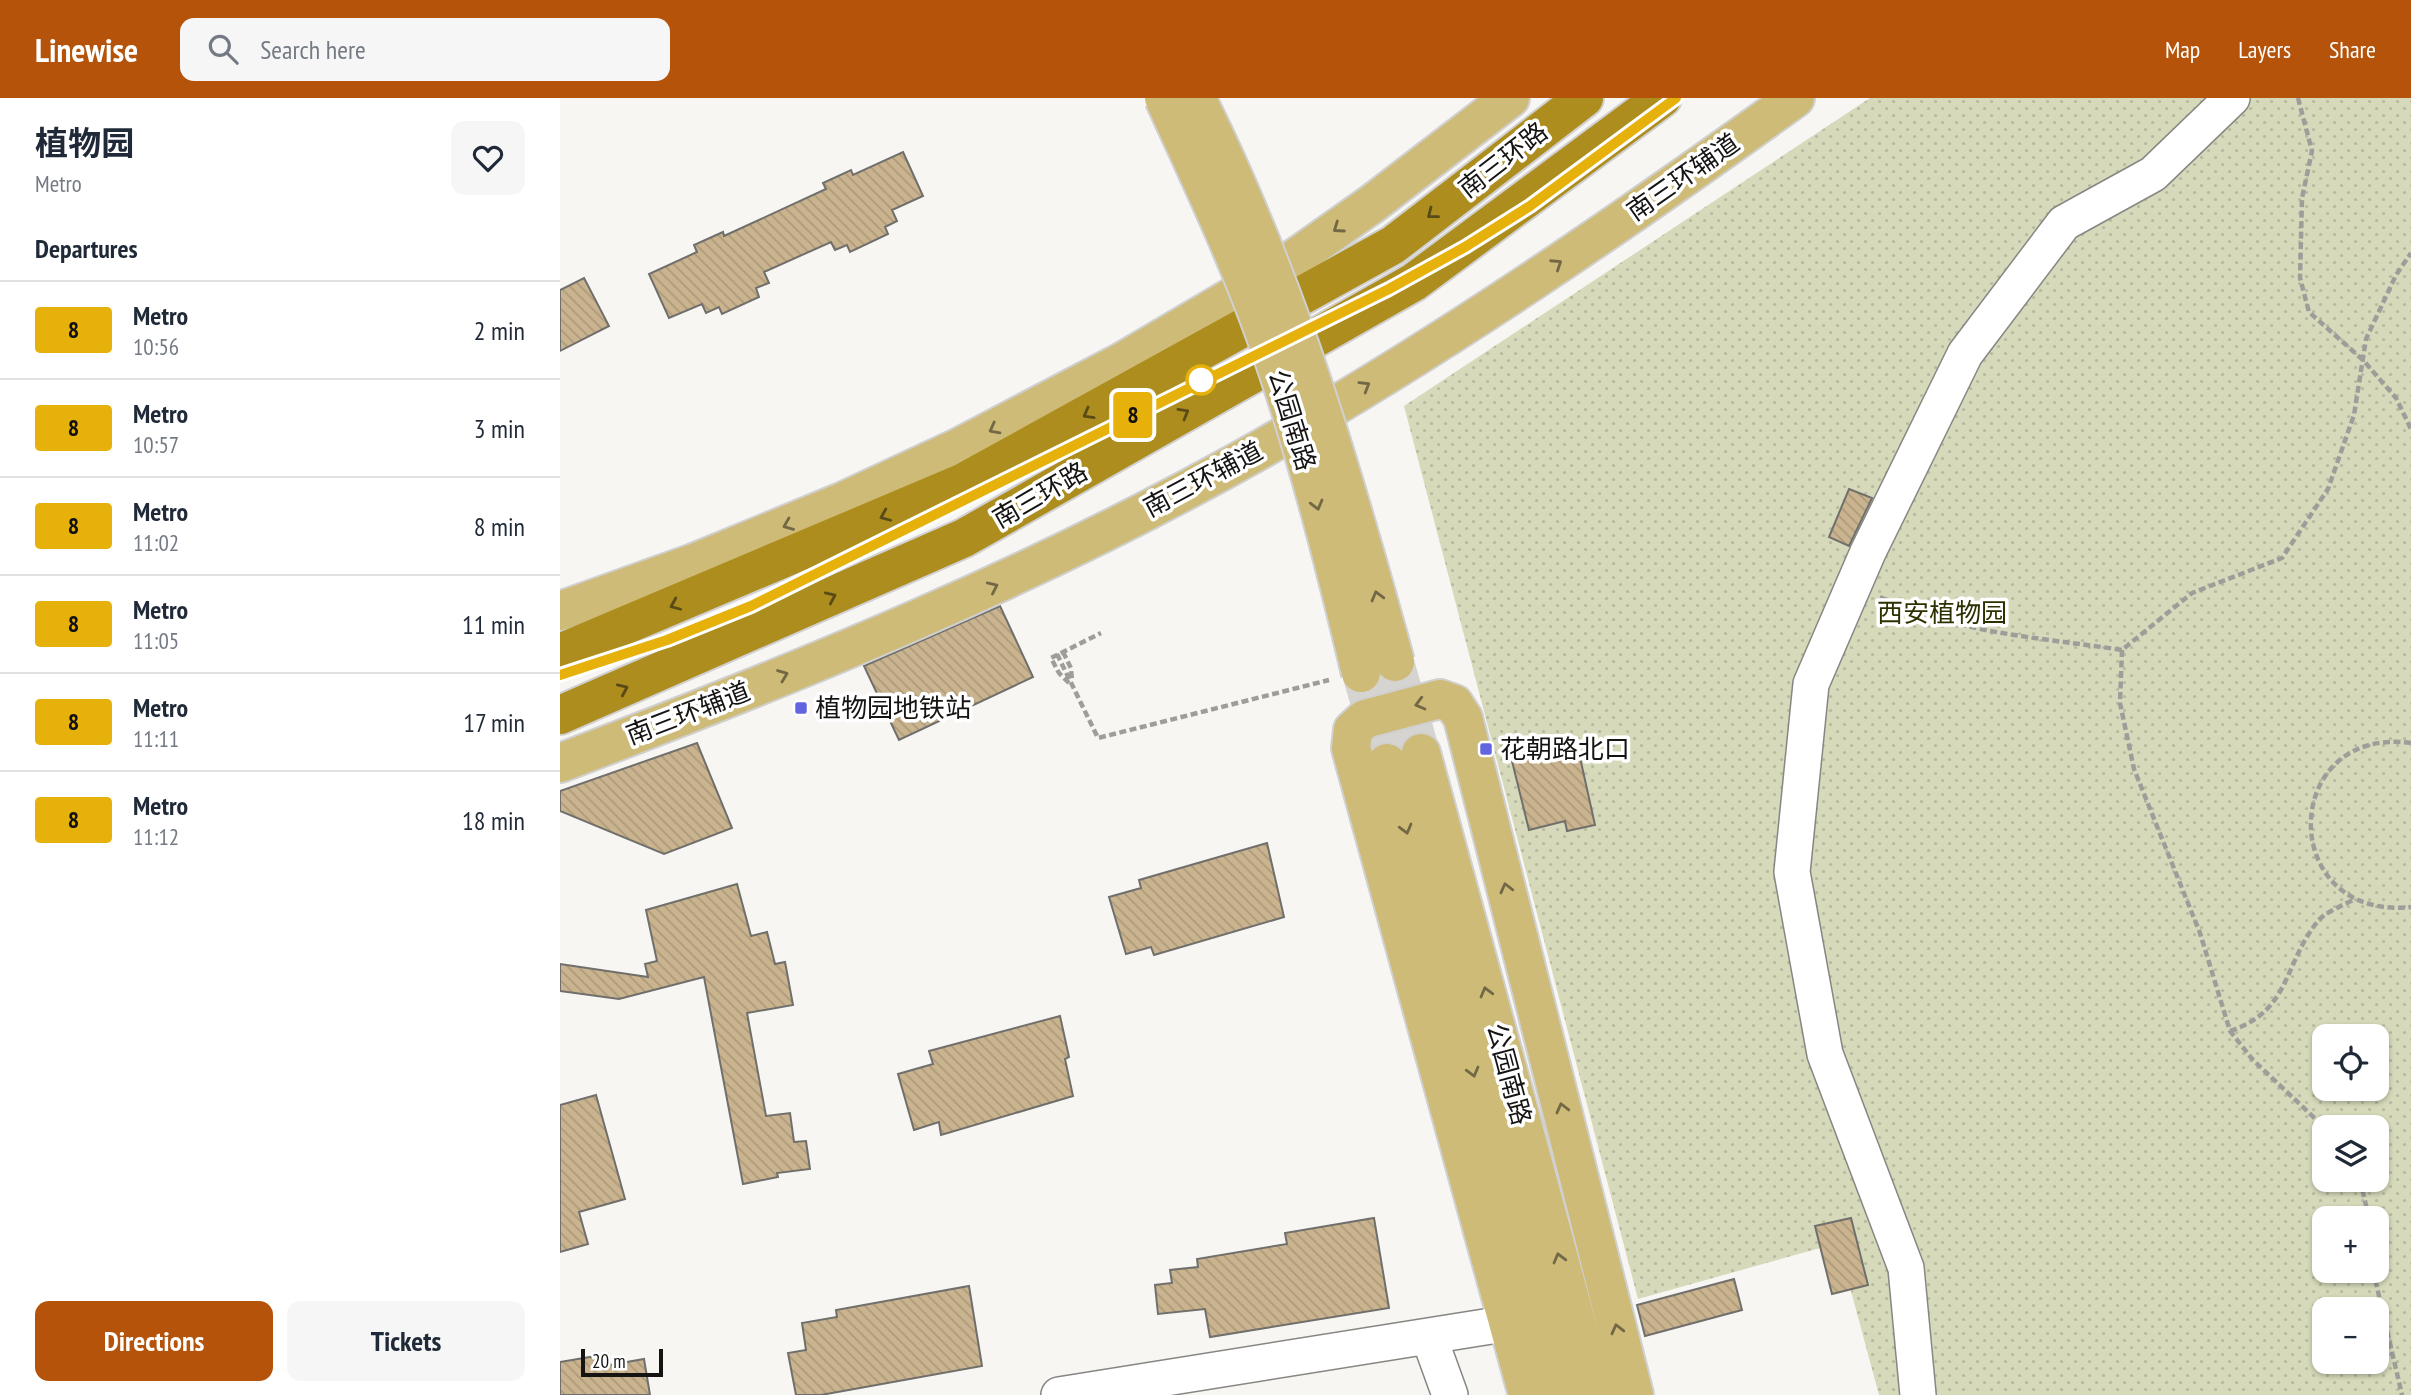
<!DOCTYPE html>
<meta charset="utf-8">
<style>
:root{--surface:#fff;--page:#f6f6f7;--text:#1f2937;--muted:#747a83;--line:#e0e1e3;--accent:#b45309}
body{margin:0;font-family:"PT Sans Narrow","Noto Sans SC",sans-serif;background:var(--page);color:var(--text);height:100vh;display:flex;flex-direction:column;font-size:26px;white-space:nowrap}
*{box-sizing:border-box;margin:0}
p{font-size:23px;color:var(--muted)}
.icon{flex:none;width:38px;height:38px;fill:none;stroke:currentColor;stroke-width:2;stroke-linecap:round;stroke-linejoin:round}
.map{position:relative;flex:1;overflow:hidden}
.drawer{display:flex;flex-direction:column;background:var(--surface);width:560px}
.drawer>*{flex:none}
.badge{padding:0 14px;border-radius:5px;font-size:24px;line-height:46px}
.controls{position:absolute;left:1752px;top:926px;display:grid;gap:14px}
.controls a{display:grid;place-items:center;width:77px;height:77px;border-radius:14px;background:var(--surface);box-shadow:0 2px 5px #0004;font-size:35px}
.scale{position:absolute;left:21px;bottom:18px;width:82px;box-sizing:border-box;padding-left:7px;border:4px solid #151413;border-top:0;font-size:19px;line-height:24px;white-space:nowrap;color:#151413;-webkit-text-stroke:5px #fff;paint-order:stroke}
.map>.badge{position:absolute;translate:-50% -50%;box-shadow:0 0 0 4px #fff}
h2{padding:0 35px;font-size:26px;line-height:63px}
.round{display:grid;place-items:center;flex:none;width:74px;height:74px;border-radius:14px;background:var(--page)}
.headline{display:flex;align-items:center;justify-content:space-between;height:119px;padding:0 35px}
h1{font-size:33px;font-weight:700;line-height:52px}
.action{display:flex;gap:14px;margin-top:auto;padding:14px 35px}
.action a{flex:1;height:80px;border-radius:14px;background:var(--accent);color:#fff;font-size:28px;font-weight:700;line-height:80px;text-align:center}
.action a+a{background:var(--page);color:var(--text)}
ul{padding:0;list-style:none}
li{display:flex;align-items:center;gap:21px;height:98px;padding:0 35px;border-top:2px solid var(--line)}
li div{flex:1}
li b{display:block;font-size:26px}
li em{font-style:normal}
li .badge{min-width:77px;font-weight:700;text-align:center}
header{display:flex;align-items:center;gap:42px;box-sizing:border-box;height:98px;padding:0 35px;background:var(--accent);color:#fff}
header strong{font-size:33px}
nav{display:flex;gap:38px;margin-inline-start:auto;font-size:24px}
.search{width:490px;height:63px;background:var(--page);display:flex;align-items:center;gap:18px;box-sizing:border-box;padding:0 24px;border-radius:14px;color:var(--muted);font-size:26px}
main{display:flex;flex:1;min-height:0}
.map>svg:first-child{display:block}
</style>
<header>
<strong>Linewise</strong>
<div class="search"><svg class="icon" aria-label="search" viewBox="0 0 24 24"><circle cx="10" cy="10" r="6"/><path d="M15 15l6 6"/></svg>Search here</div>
<nav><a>Map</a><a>Layers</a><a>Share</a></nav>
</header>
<main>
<section class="drawer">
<div class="headline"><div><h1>植物园</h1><p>Metro</p></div><a class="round"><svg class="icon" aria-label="heart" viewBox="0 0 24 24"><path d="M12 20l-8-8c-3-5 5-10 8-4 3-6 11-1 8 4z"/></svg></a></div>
<h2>Departures</h2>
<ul>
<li><span class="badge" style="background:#e6b10b;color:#111">8</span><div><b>Metro</b><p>10:56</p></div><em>2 min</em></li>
<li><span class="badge" style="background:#e6b10b;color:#111">8</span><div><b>Metro</b><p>10:57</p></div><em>3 min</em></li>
<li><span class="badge" style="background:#e6b10b;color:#111">8</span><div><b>Metro</b><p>11:02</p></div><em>8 min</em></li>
<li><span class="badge" style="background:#e6b10b;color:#111">8</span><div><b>Metro</b><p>11:05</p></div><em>11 min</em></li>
<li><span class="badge" style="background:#e6b10b;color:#111">8</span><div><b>Metro</b><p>11:11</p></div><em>17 min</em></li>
<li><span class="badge" style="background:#e6b10b;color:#111">8</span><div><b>Metro</b><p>11:12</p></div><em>18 min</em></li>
</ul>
<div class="action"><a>Directions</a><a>Tickets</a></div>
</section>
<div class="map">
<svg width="1851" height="1297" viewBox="0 0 1851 1297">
<defs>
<pattern id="garden-dots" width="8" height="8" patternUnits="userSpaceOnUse" patternTransform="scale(1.75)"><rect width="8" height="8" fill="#d6daba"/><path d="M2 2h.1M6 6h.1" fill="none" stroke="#b7ba9f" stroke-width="1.8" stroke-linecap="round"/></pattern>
<pattern id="building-back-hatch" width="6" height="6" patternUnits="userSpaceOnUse" patternTransform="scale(1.75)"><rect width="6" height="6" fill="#cab48f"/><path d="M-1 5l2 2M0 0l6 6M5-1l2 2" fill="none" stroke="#ad9a7a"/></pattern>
</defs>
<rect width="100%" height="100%" fill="#f8f6f3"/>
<!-- garden -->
<path fill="url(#garden-dots)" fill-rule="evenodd" d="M 1310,0 L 1851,0 L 1851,1297 L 1319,1297 L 1278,1145 L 1078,1201 L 844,308 ZM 1764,938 L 1816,938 L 1816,990 L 1764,990 ZM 1764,1029 L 1816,1029 L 1816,1082 L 1764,1082 ZM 1764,1120 L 1816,1120 L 1816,1172 L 1764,1172 ZM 1764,1211 L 1816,1211 L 1816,1264 L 1764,1264 Z"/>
<!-- building -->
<path fill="url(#building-back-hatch)" stroke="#706f6c" stroke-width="2" d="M 343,54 L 363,98 L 332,112 L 337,123 L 325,129 L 328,136 L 290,154 L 287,147 L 275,152 L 271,144 L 204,174 L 209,185 L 196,190 L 199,199 L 162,216 L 159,209 L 146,215 L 142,206 L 109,220 L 89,176 L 137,154 L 134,147 L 163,134 L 164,138 L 266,91 L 263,85 L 291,72 L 293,77 Z
M 24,180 L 49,228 L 0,253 L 0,192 Z
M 1289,391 L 1312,400 L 1289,448 L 1269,439 Z
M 440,508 L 473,579 L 339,642 L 304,568 Z
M 137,645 L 172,730 L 104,756 L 0,713 L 0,693 Z
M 1017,646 L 1035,727 L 1007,733 L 1005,723 L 969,732 L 951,659 Z
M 707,745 L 724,819 L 594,857 L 591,849 L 566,856 L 549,799 L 581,790 L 579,782 Z
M 177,786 L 191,838 L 207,834 L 215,866 L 225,864 L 233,907 L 187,915 L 206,1018 L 230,1015 L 234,1044 L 246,1043 L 250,1071 L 217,1075 L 218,1079 L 183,1086 L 144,879 L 59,901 L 0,893 L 0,866 L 88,879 L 85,866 L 97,863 L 86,812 Z
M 500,918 L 509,959 L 505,961 L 513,998 L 381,1037 L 379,1024 L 354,1032 L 338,976 L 373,966 L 369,953 Z
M 36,997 L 65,1101 L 19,1114 L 28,1146 L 0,1154 L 0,1007 Z
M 814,1120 L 829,1210 L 650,1239 L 645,1211 L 598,1216 L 595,1187 L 612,1185 L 610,1172 L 638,1169 L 637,1161 L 727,1146 L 725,1135 Z
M 1291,1120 L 1308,1187 L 1272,1196 L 1255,1128 Z
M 1174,1181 L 1182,1212 L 1085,1238 L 1077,1207 Z
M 409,1188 L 422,1268 L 261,1297 L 236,1297 L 228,1255 L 246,1252 L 242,1225 L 277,1219 L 276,1212 Z
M 48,1256 L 50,1267 L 84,1261 L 90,1297 L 0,1297 L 0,1264 Z"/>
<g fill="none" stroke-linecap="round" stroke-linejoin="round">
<!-- major-tunnel -->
<path stroke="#d6d4d1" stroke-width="38" stroke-dasharray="38 19" stroke-linecap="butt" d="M 835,564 L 861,655
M 801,575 L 827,665"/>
<!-- minor casing -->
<g stroke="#878683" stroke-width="38">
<path id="minor" d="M 869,1239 L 890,1297
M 499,1297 L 950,1225
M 1358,1297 L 1346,1170 L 1265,956 L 1232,774 L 1251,586 L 1308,454 L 1405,256 L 1504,125 L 1593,76 L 1672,0"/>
</g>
<!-- major casing -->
<g stroke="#d0d0d0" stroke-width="42">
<path id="major" d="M 0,513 L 134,465 L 282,404 L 398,350 L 562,264 L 720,171 L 812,106 L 950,0
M 861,655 L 1036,1297
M 0,665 C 241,574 479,477 703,350 C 887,245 1063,124 1235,0
M 827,665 L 999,1297
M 968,1297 L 791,650 L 793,632 L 805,621 L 880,601 L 894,606 L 903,620 L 1074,1297"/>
</g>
<!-- highway casing -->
<g stroke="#d0d0d0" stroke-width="42">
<path id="highway" d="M 0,555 L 404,384 L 833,147 L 1024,0
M 0,617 L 404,440 L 854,184 L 1102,0"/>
</g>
<!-- path -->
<path stroke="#9e9d9a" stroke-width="4.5" stroke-dasharray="7 3.5" stroke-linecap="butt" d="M 1738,0 L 1752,53 L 1742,100 L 1740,180 L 1749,214 L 1803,262 L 1836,300 L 1851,331
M 1320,499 C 1400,536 1477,539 1562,552 L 1632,495 L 1722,460 L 1768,391 L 1794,317 L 1806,241 L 1836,177 L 1851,155
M 1562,552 L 1560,605 L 1574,671 L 1640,835 L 1670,933 L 1693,962 L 1764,1029
M 503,554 L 511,570 L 512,583
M 497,556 L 538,640 L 769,582
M 509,585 L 499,575 L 491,560 L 541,535
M 1851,645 C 1719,627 1716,823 1851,809
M 1670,933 C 1731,913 1723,866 1758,823 C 1765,814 1784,807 1795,801
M 1800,1082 L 1809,1120
M 1813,1172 L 1842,1297"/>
<!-- minor -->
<use href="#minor" stroke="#fff" stroke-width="35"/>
<!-- major -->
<use href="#major" stroke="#cebb77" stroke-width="38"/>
<!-- highway -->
<use href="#highway" stroke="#ad8d1d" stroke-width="38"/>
<!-- major-bridge casing -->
<g stroke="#d0d0d0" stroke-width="42" stroke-linecap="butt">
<path id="major-bridge" d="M 604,0 C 640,79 677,157 706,238 C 745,347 774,462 801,575
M 636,0 C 726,179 782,371 835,564"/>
</g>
<!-- major-bridge -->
<use href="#major-bridge" stroke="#cebb77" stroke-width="38"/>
</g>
<!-- one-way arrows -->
<defs><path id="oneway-chevron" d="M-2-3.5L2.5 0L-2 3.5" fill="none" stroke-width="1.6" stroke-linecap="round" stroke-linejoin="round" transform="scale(1.75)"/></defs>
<g stroke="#594a18">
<use href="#oneway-chevron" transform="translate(872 116) rotate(142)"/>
<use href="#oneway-chevron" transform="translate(624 315) rotate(-30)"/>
<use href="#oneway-chevron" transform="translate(528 316) rotate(151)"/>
<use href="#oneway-chevron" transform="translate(325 418) rotate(157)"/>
<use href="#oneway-chevron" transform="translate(271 499) rotate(-24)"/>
<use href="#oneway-chevron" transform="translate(115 507) rotate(157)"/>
<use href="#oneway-chevron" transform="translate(63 591) rotate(-24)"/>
</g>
<g stroke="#726845">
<use href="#oneway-chevron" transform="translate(778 130) rotate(145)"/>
<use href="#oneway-chevron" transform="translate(997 166) rotate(-33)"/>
<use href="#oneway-chevron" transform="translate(805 288) rotate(-31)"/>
<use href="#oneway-chevron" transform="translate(434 331) rotate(152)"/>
<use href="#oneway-chevron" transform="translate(757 407) rotate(75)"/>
<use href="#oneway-chevron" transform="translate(228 427) rotate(158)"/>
<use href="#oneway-chevron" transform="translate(433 489) rotate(-25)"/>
<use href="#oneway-chevron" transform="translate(817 498) rotate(-105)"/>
<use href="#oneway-chevron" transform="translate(223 577) rotate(-21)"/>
<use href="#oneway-chevron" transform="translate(860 606) rotate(165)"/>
<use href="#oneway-chevron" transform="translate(846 731) rotate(75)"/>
<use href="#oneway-chevron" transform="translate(946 790) rotate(-104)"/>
<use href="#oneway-chevron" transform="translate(926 894) rotate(-105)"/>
<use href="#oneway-chevron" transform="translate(913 974) rotate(75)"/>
<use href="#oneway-chevron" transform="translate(1002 1010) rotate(-104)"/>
<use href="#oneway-chevron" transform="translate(999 1160) rotate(-105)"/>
<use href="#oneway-chevron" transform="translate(1057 1231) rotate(-104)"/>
</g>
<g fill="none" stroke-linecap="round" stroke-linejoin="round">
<!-- line casing -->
<g stroke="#fff" stroke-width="16">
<path id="line" d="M 0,577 L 107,542 L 191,508 L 829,191 L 905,149 L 970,108 L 1116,0"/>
</g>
<!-- line -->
<use href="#line" stroke="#e6b10b" stroke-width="10"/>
</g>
<!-- markers -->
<circle fill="#fff" stroke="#e6b10b" stroke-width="3.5" cx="641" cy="282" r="14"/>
<g fill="#6265dd" stroke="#fff" stroke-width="2.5">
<rect x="234" y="603" width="14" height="14" rx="3.5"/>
<rect x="919" y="644" width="14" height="14" rx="3.5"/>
</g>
<g text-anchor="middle" stroke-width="7" stroke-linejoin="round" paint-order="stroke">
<!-- street labels -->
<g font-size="26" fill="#151413" stroke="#fff">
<text transform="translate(943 62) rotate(-38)" y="9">南三环路</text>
<text transform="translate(1123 79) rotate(-35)" y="9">南三环辅道</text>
<text transform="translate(732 322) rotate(73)" y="9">公园南路</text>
<text transform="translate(643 381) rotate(-28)" y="9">南三环辅道</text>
<text transform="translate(480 397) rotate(-30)" y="9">南三环路</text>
<text transform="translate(128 615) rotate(-21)" y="9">南三环辅道</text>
<text transform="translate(949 976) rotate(75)" y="9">公园南路</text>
</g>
<!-- park labels -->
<g font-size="26" fill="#2e3000" stroke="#fff">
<text x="1382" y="524">西安植物园</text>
</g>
<!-- poi labels -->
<g font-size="26" fill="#151413" stroke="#fff" text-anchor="start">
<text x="255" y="619">植物园地铁站</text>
<text x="940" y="660">花朝路北口</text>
</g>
</g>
</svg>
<div class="controls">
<a><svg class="icon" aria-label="locate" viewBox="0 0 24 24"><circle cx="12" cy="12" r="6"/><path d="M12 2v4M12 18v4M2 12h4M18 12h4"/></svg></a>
<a><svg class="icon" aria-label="layers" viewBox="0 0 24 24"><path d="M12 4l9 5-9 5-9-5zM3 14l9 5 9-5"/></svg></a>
<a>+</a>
<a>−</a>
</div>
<div class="scale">20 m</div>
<b class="badge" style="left:573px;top:317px;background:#e6b10b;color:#111">8</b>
</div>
</main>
